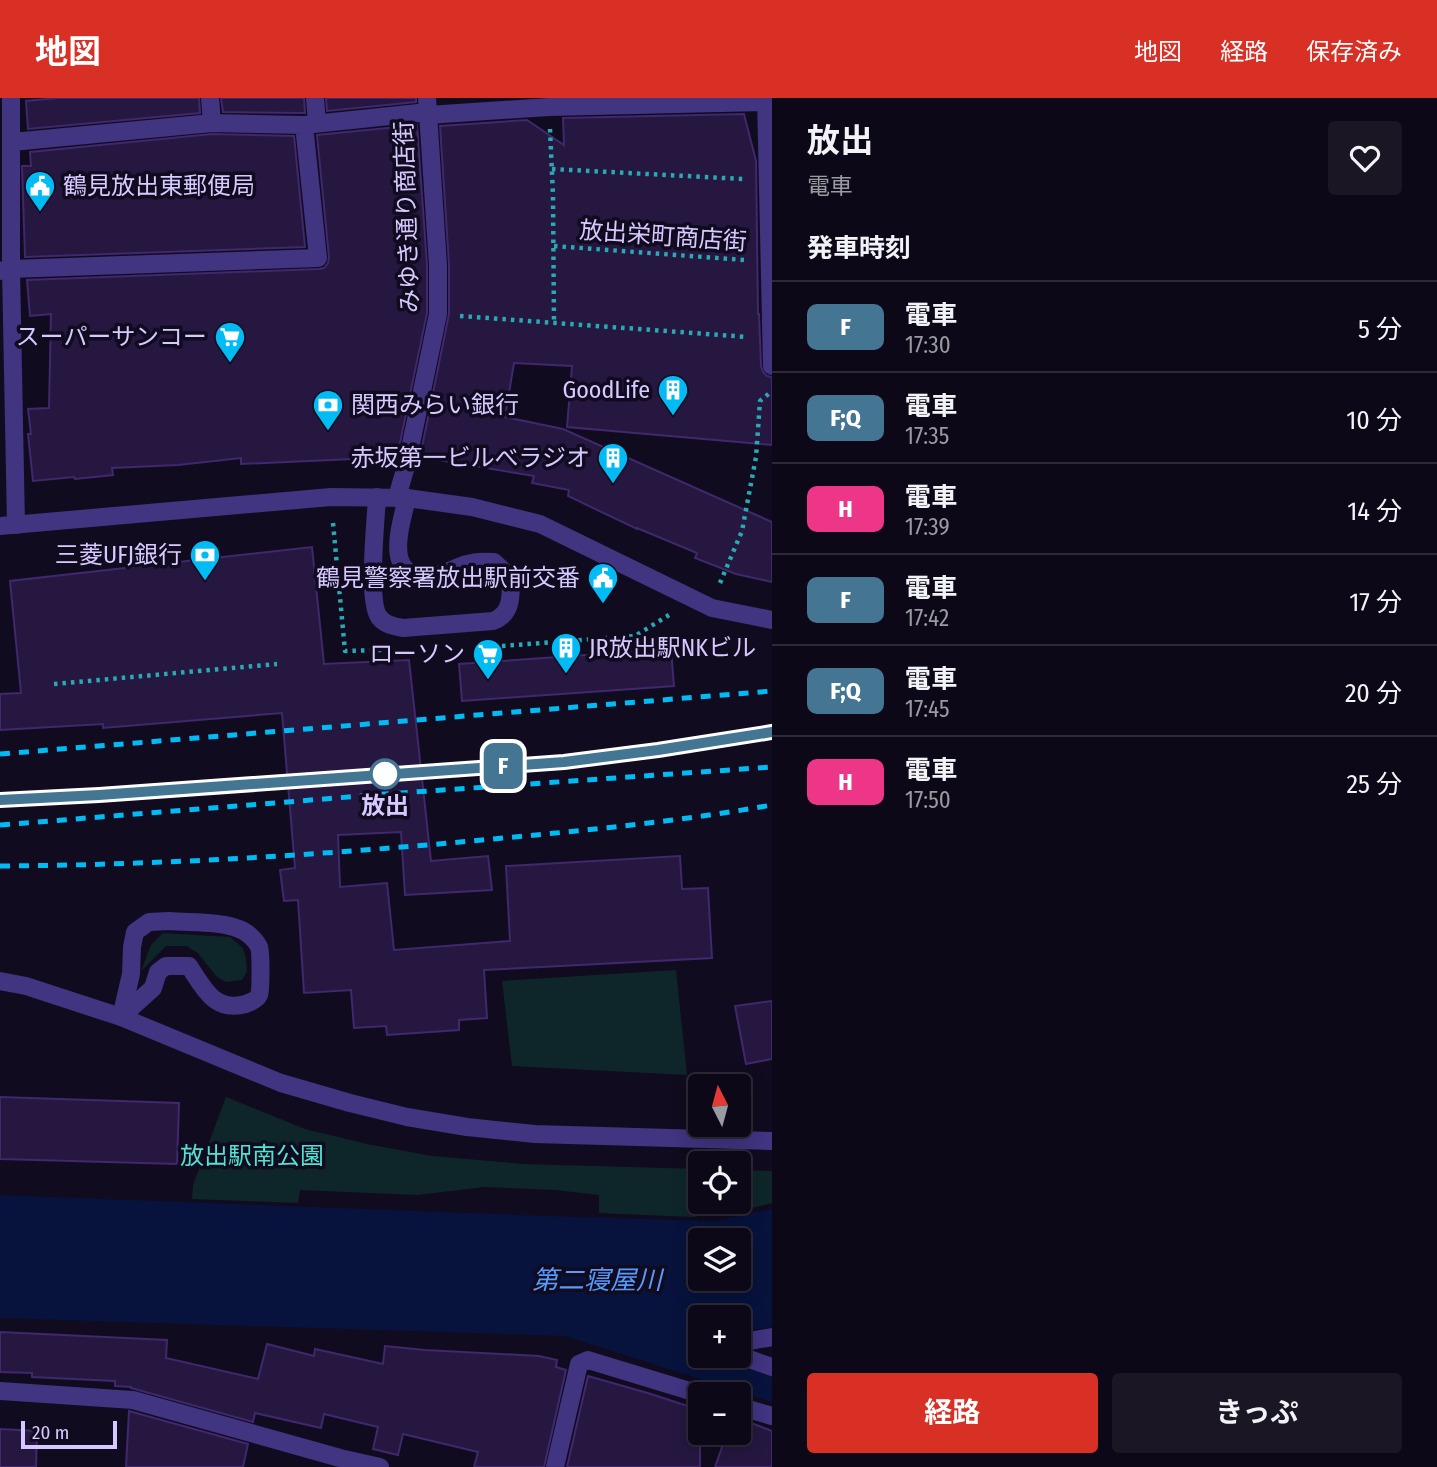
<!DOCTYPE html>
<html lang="ja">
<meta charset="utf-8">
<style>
:root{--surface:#0d0817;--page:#1b1624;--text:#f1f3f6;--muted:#9a9aa1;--line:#2d2936;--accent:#d93025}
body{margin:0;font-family:"Fira Sans Condensed","Noto Sans JP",sans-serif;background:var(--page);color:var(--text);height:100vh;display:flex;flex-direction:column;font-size:26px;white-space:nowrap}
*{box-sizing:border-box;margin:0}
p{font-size:23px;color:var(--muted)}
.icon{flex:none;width:38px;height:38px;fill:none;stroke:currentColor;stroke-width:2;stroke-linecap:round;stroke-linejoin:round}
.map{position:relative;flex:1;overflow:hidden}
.sheet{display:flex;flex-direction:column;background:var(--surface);width:665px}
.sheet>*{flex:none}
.badge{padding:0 14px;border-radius:10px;font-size:24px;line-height:46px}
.needle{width:46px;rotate:354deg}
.tools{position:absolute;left:688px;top:976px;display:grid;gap:14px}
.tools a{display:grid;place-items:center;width:63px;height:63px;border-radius:7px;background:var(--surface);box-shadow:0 4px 18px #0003,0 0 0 2px var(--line);font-size:35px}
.scale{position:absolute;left:21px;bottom:18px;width:96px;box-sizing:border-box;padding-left:7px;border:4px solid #d6c9ff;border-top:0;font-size:19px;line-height:24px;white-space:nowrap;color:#d6c9ff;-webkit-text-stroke:5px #110b1f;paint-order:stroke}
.map>.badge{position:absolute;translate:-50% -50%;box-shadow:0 0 0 4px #fff}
h2{padding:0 35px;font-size:26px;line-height:63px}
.round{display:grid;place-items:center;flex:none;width:74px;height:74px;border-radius:7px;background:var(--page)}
.summary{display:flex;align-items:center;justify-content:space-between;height:119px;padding:0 35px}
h1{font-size:33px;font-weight:700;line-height:52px}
.primary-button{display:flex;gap:14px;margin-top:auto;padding:14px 35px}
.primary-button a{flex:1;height:80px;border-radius:7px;background:var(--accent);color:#fff;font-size:28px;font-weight:700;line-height:80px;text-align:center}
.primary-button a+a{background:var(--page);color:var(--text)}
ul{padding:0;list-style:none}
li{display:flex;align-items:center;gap:21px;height:91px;padding:0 35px;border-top:2px solid var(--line)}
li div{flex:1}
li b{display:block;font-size:26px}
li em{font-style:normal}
li .badge{min-width:77px;font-weight:700;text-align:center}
header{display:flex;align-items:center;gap:42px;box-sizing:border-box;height:98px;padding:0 35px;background:var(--accent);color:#fff}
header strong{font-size:33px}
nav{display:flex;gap:38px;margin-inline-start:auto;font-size:24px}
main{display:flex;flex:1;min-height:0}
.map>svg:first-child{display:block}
</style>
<header>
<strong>地図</strong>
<nav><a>地図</a><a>経路</a><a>保存済み</a></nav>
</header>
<main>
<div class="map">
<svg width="772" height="1369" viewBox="0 0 772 1369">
<rect width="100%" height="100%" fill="#110b1f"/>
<!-- green -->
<path fill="#0e2629" d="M 163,835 L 230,839 L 243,850 L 246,861 L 247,873 L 242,882 L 226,884 L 216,878 L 198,855 L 186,848 L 166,848 L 141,873 L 151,847 Z
M 676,872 L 687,977 L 512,968 L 502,883 Z
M 226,999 L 305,1031 L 367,1046 L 432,1058 L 523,1066 L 700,1071 L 700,1104 L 738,1104 L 739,1072 L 772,1073 L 772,1105 L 748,1111 L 692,1119 L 599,1115 L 599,1097 L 556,1092 L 484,1089 L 417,1097 L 300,1092 L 298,1105 L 192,1101 L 193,1087 Z"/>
<!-- water -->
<path fill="#07133c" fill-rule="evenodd" d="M 0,1097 L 575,1119 L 716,1123 L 772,1111 L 772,1229 L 739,1234 L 738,1220 L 700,1220 L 700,1258 L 716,1258 L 726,1263 L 772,1279 L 772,1304 L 565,1238 L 0,1220 ZM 700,1143 L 738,1143 L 738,1181 L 700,1181 Z"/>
<!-- building -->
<path fill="#251740" stroke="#3f286d" stroke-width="2" d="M 57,0 L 199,0 L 200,15 L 28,31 L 26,3 Z
M 221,0 L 304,0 L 305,15 L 223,14 Z
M 326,0 L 416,0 L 416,4 L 327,13 Z
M 744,16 L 756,63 L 758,216 L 759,216 L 761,268 L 763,274 L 767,278 L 772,279 L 772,347 L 567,329 L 572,268 L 514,265 L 505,319 L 563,331 L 772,424 L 772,484 L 736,476 L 695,460 L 697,455 L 637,430 L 637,431 L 568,398 L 569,392 L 532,385 L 534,378 L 420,359 L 449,216 L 449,166 L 440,28 L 527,22 L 564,47 L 563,20 Z
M 417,27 L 427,167 L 427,215 L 397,359 L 241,366 L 241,360 L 178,367 L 112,370 L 113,377 L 75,381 L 74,379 L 33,383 L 28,336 L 31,336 L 28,311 L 49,310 L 51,216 L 30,218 L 27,182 L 318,171 L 324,170 L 328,165 L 329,159 L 317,37 Z
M 212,36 L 294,38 L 305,149 L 25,159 L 22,68 L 31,68 L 30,54 Z
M 312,449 L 324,566 L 409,562 L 431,763 L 488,758 L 492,792 L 405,797 L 401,734 L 338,737 L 340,789 L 387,785 L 394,852 L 510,843 L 506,768 L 680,758 L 682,791 L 708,790 L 712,860 L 484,872 L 487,920 L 459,922 L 459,932 L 387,937 L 386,928 L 354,930 L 351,892 L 304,895 L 298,802 L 284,803 L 280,772 L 295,770 L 282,615 L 103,630 L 103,626 L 0,632 L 0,596 L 21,595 L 10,483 Z
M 671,551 L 674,588 L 462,603 L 459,566 Z
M 772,903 L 772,961 L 746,966 L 735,908 Z
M 0,999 L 179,1005 L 177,1066 L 0,1061 Z
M 0,1234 L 167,1242 L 166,1260 L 258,1281 L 267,1246 L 314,1258 L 315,1251 L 383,1266 L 385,1248 L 425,1252 L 539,1258 L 557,1262 L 556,1269 L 566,1272 L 544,1369 L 474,1369 L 478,1354 L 403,1336 L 398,1357 L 373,1351 L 378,1329 L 324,1316 L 321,1330 L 255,1315 L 253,1324 L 131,1290 L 131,1289 L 115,1288 L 115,1283 L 32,1279 L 32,1275 L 0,1274 Z
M 588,1278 L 651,1296 L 700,1312 L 700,1369 L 567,1369 Z
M 129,1313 L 248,1346 L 243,1369 L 126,1369 Z
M 738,1320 L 772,1333 L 772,1369 L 715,1369 L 727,1335 L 738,1335 Z
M 0,1331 L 37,1333 L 36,1369 L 0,1369 Z"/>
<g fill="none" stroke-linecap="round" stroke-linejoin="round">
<!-- path -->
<path stroke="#28a9b4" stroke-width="4.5" stroke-dasharray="3.5 5" stroke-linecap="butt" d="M 550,31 L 553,98 L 554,225
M 552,71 L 743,81
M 554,148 L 744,162
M 460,218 L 748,239
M 333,425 L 345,553 L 382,552
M 720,485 L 742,433 L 756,359 L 760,303 L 772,293
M 502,548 L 635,538 L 669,517
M 54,586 L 277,566"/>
<!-- service -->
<path stroke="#413480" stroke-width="18" d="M 377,399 C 376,421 367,503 379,519 C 385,527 394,528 403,530 L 493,523 C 512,516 511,498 511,480 L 494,464 C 479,463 469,464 456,470 C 451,472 446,475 441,476 C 381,488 399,434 407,400
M 169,823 C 190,825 220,823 239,831 C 246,833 256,842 259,849 C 261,854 261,892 259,897 C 257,902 250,904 246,906 C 214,915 203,889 189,868 L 166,868 L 158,874 L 153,890 L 121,919 L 131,876 L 132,849 L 135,834 L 149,824 Z
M 738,1245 L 772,1239
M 738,1257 L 772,1269"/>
<!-- pedestrian -->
<path stroke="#413480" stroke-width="18" d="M 397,399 L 407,365 L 438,216 L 438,167 L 427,0"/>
<!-- minor -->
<path stroke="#413480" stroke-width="18" d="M 11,0 L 11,171 L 16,427
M 210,0 L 212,25
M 315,0 L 317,25
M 766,0 L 772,268
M 428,17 L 549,9 L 766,4
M 12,44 L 212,25 L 304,27 L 428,14
M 0,173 L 11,171 L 318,160 L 304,27
M 0,1293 L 133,1302 L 340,1360 L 380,1369
M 738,1308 L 772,1318
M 555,1369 L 579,1266 L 588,1262 L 703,1297"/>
<!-- tertiary -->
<path stroke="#413480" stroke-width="18" d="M 0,428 L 331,399 L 407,400 L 472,409 L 540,426 L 712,510 L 772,522
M 0,883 L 26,888 L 121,919 L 281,985 L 350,1005 L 407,1019 L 467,1029 L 535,1036 L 772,1043"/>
<!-- rail -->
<path stroke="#00bbf4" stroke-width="5" stroke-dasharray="10 9" stroke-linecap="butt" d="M 0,656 L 772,593
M 0,702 L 99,697 L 564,664 L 658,652 L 772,634
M 0,727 L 386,696 L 772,669
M 0,768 C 161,767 322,757 482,742 C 579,733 676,724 772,707"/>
</g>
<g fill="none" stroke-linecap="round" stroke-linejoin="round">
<!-- line casing -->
<g stroke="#fff" stroke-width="16">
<path id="line" d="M 0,702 L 99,697 L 564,664 L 658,652 L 772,634"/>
</g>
<!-- line -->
<use href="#line" stroke="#447694" stroke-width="10"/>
</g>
<!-- icons -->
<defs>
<g id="civic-pin" transform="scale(1.575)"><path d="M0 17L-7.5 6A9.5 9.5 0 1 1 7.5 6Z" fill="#00bbf4" stroke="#110b1f"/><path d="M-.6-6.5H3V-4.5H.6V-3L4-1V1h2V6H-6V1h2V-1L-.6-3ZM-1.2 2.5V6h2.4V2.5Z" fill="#fff"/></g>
<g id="supermarket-pin" transform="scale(1.575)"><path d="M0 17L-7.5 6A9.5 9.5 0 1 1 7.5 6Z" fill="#00bbf4" stroke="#110b1f"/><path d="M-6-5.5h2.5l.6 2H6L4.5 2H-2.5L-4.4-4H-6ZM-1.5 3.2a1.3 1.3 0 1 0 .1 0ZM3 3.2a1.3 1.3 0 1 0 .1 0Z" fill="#fff"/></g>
<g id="building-pin" transform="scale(1.575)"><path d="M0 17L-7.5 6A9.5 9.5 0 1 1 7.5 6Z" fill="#00bbf4" stroke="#110b1f"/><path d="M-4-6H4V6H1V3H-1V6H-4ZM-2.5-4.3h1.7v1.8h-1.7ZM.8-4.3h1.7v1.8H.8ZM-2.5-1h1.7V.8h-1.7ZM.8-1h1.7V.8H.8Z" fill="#fff"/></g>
<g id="bank-pin" transform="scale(1.575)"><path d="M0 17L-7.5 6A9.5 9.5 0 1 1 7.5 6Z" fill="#00bbf4" stroke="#110b1f"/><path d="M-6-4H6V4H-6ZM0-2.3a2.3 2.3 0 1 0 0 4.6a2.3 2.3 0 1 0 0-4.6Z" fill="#fff"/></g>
</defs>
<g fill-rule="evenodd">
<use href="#civic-pin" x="40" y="88"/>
<use href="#supermarket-pin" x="230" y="239"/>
<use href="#building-pin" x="673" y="292"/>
<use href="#bank-pin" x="328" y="307"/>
<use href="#building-pin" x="613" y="360"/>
<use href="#bank-pin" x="205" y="457"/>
<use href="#civic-pin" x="603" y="480"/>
<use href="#building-pin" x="566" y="550"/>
<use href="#supermarket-pin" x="488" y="556"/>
</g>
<!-- markers -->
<circle fill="#fff" stroke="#447694" stroke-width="3.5" cx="385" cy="676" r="14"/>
<g text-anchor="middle" stroke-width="7" stroke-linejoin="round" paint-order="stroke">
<!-- poi labels -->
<g font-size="24" fill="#d6c9ff" stroke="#110b1f" text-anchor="end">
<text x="63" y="96" text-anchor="start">鶴見放出東郵便局</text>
<text x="207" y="247">スーパーサンコー</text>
<text x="650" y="300">GoodLife</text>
<text x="351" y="315" text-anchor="start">関西みらい銀行</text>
<text x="590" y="368">赤坂第一ビルべラジオ</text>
<text x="182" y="465">三菱UFJ銀行</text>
<text x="580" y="488">鶴見警察署放出駅前交番</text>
<text x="589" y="558" text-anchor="start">JR放出駅NKビル</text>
<text x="465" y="564">ローソン</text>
</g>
<!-- street labels -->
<g font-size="24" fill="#d6c9ff" stroke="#110b1f">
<text transform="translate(407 119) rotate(-92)" y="8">みゆき通り商店街</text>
<text transform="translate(663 138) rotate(4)" y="8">放出栄町商店街</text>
</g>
<!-- stop labels -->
<g font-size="24" font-weight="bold" fill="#d6c9ff" stroke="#110b1f">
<text x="385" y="716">放出</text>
</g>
<!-- park labels -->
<g font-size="24" fill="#51e3d2" stroke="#110b1f">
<text x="252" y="1066">放出駅南公園</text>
</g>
<!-- water labels -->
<g font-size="26" font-style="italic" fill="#579bff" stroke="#110b1f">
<text x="597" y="1191">第二寝屋川</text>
</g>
</g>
</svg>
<div class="tools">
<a><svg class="needle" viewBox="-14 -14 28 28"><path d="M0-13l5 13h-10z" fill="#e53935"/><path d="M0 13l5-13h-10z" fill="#9a9aa1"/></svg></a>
<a><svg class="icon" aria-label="locate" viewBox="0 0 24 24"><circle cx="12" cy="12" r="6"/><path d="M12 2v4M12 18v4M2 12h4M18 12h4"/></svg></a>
<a><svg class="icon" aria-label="layers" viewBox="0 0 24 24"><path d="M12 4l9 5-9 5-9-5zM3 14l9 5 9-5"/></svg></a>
<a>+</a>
<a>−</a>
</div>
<div class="scale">20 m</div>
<b class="badge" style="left:503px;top:668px;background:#447694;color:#fff">F</b>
</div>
<section class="sheet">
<div class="summary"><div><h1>放出</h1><p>電車</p></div><a class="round"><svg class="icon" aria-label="heart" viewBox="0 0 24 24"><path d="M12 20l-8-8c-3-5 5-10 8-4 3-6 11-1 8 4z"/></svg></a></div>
<h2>発車時刻</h2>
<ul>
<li><span class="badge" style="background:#447694;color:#fff">F</span><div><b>電車</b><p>17:30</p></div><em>5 分</em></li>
<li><span class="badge" style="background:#447694;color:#fff">F;Q</span><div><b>電車</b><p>17:35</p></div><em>10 分</em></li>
<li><span class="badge" style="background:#ee3689;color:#fff">H</span><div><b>電車</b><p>17:39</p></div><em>14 分</em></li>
<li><span class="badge" style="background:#447694;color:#fff">F</span><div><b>電車</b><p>17:42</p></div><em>17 分</em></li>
<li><span class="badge" style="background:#447694;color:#fff">F;Q</span><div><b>電車</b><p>17:45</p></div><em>20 分</em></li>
<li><span class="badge" style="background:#ee3689;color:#fff">H</span><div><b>電車</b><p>17:50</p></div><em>25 分</em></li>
</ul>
<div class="primary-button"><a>経路</a><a>きっぷ</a></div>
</section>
</main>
